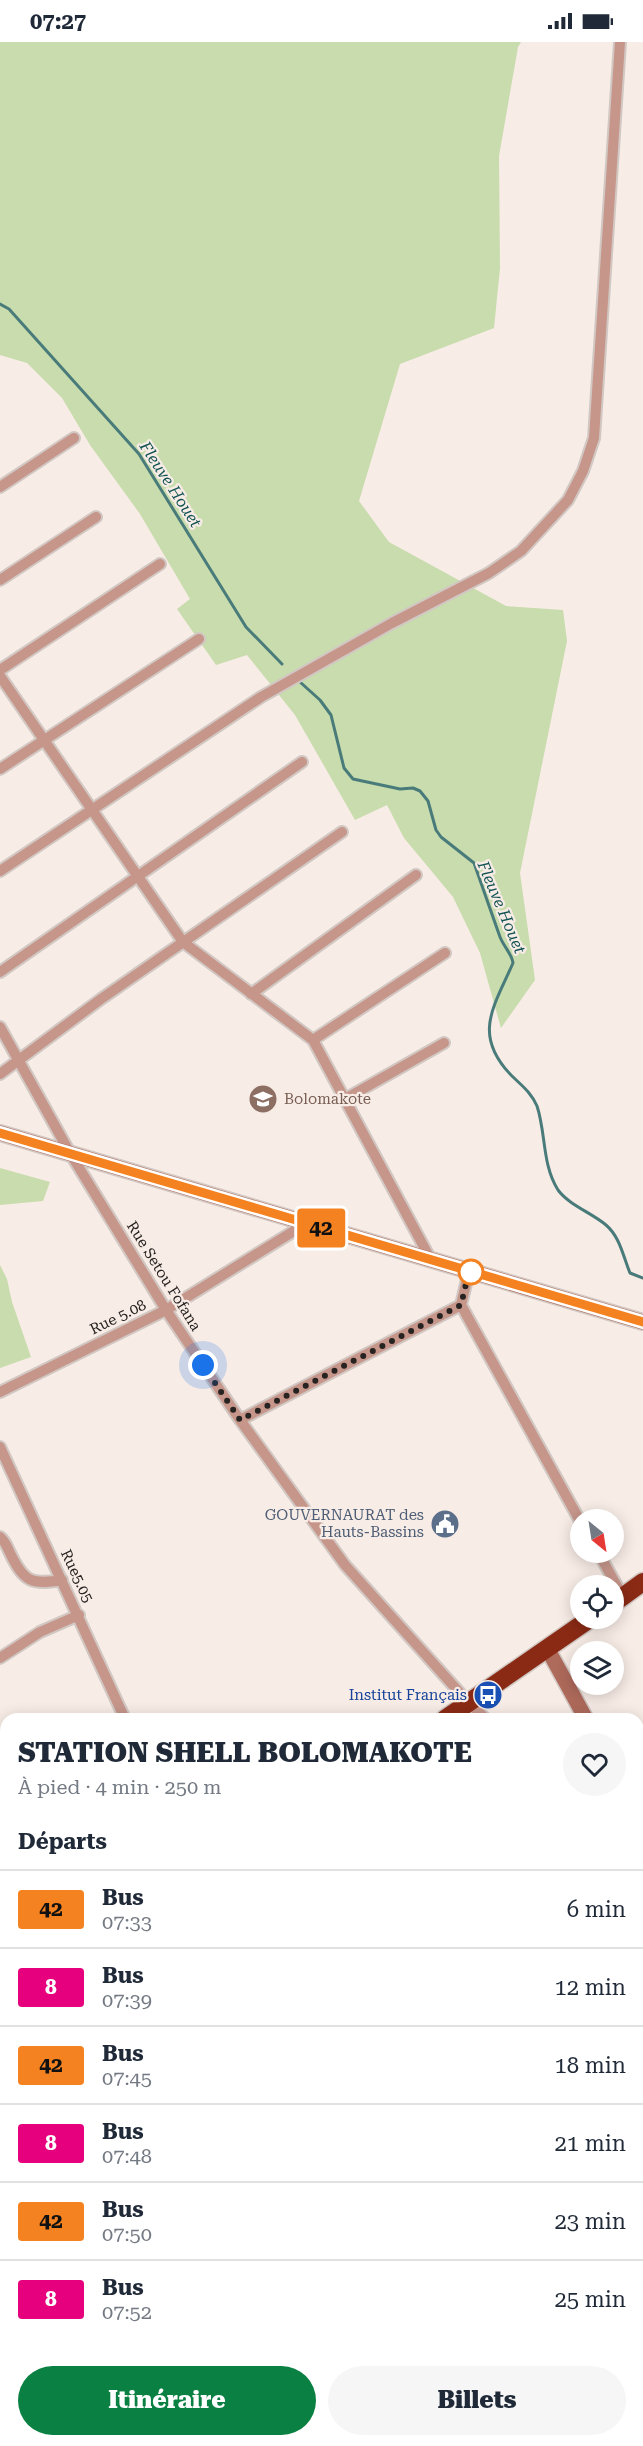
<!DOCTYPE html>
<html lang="fr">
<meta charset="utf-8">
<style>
:root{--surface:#fff;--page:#f6f6f7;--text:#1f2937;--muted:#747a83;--line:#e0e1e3;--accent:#0b8043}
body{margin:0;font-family:"Roboto Serif",serif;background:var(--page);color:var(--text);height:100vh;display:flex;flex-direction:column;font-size:22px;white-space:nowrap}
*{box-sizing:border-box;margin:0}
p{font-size:20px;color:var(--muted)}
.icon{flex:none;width:33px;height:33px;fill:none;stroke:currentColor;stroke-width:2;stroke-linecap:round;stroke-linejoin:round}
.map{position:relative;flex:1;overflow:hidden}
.side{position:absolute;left:0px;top:1671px;width:644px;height:734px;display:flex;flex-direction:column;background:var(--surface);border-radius:18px 18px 0 0;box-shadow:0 3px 15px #0003}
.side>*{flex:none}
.badge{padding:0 12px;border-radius:4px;font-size:21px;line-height:39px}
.needle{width:39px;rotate:150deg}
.fabs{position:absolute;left:570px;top:1467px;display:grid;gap:12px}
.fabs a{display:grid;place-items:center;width:54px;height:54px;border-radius:50%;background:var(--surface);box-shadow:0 3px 15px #0003;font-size:30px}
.you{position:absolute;width:30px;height:30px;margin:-15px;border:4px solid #fff;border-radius:50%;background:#1a73e8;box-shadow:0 0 0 9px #1a73e833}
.map>.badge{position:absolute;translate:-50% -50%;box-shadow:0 0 0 3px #fff}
h2{padding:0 18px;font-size:22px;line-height:54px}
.round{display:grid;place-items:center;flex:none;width:63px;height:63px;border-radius:32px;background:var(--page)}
.overview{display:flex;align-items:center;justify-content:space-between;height:102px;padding:0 18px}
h1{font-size:28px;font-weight:800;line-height:45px}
.action{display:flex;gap:12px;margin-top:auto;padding:12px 18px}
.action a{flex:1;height:69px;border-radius:36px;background:var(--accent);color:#fff;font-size:24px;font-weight:800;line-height:69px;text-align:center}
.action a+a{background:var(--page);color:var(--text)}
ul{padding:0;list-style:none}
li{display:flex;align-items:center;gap:18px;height:78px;padding:0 18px;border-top:2px solid var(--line)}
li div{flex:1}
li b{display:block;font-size:22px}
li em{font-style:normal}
li .badge{min-width:66px;font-weight:700;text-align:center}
.status{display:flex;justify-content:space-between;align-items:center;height:42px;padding:0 30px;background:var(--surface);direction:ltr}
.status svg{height:16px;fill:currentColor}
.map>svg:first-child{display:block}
</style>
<div class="status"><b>07:27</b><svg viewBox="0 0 49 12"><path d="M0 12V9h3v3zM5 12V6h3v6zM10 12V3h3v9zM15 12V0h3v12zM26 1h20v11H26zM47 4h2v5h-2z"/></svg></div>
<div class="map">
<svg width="643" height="2404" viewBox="0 0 643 2404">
<rect width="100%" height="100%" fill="#f8ece6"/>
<!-- green -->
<path fill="#c8dcad" d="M 0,0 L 521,0 L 518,5 L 499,114 L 500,226 L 494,286 L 400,322 L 359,459 L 389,500 L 506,564 L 563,568 L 567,599 L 520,831 L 535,938 L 501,986 L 480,911 L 453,855 L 404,796 L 387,763 L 355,778 L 295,673 L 247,613 L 216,623 L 177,567 L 190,557 L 140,472 L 90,403 L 62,356 L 27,321 L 0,313 Z
M 0,1126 L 50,1140 L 43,1159 L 0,1163 Z
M 0,1223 L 7,1237 L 12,1260 L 31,1315 L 0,1326 Z"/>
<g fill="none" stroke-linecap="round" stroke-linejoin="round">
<!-- stream -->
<path stroke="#497b7a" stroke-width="3" d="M 0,262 L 9,267 L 139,412 L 246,585 L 282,622
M 300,640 L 320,658 L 331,673 L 344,726 L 353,737 L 400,747 L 413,746 L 420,749 L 428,759 L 436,788 L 441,795 L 474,821 L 500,895 C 504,905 512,912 513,921 C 494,965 472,992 511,1033 C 521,1043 531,1050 537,1064 C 546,1091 542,1123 558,1148 C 569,1163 592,1171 606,1183 C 620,1195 623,1214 630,1231 L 643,1236
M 638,2281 L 643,2287"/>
<!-- street casing -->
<g stroke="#d2c8c3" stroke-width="14">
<path id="street" d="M 0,445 L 74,396
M 0,538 L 96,475
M 0,628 L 160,522
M 0,634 L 183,900 L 313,998 L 431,1218
M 0,727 L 199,597
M 0,829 L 261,655 L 392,581 L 489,531 L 521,509 L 568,458 L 583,429 L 594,396 L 620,0
M 0,930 L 302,720
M 251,952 L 416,833
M 0,985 L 70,1111 L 166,1268 L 240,1378 L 345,1523 L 468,1660 L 486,1677
M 313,998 L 445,911
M 0,1032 L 101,957 L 342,790
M 345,1057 L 444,1001
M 469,1229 L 461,1263 L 580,1479
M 0,1350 L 166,1268 L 307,1181
M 240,1378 L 461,1263
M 0,1405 L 125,1677
M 0,1495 C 6,1500 7,1505 10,1511 C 24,1540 31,1543 62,1538
M 598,1510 L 623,1555
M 0,1616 L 40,1590 L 79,1573
M 638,1800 L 643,1804
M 638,1832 L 643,1829
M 638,2057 L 643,2054
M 638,2211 L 643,2208
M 0,2274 L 6,2270
M 638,2365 L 643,2361
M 279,2398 L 282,2404
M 426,2398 L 430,2404
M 128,2404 L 136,2398
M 357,2404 L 365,2398
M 582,2404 L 590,2398"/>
</g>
<!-- secondary casing -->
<g stroke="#d2c8c3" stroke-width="18">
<path id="secondary" d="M 0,1091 L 643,1280
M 547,1606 L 586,1677
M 638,1771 L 643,1781"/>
</g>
<!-- highway casing -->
<g stroke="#d2c8c3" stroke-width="21">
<path id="highway" d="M 614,1561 L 643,1540
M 445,1677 L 591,1576
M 0,1994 L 6,1990"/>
</g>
<!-- street -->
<use href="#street" stroke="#c6968b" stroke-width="10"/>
<!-- secondary -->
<use href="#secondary" stroke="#ae6a5b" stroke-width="15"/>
<!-- highway -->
<use href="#highway" stroke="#8a2a15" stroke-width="18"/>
</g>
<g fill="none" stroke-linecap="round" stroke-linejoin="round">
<!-- line casing -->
<g stroke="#fff" stroke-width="14">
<path id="line" d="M 0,1091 L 643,1280"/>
</g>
<!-- line -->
<use href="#line" stroke="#f58220" stroke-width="9"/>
<!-- walk -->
<path stroke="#272321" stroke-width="6" stroke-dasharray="0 10.8" d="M 203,1323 L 240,1378 L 461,1263 L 469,1229 L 471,1230"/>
</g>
<!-- icons -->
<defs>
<g id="school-disc" transform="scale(1.5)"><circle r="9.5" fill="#8d6e63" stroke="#f8ece6"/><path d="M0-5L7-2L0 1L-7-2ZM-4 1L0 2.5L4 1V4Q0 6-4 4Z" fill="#fff"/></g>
<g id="civic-disc" transform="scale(1.5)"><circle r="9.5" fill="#5c6f8a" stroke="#f8ece6"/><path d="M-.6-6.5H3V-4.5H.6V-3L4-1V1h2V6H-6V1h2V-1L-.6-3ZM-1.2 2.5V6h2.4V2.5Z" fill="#fff"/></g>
<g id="bus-disc" transform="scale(1.5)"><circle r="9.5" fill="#1a4fb4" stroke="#f8ece6"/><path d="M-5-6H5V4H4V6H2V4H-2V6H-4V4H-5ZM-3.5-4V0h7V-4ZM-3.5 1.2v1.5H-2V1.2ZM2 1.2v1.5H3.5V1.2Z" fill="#fff"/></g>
</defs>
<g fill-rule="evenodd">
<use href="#school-disc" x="263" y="1057"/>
<use href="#civic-disc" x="445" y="1482"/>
<use href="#bus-disc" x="488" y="1653"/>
</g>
<!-- markers -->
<circle fill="#fff" stroke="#f58220" stroke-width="3" cx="471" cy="1230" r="12"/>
<g text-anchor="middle" stroke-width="4.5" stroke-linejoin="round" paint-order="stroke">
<!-- education labels -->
<g font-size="15" fill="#785e54" stroke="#f8ece6" text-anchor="start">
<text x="284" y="1062">Bolomakote</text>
</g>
<!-- street labels -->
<g font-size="15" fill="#272321" stroke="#f8ece6">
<text transform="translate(164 1234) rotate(58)" y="5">Rue Setou Fofana</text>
<text transform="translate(118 1275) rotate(-26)" y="5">Rue 5.08</text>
<text transform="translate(77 1534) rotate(65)" y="5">Rue5.05</text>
</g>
<!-- service labels -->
<g font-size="15" fill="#4e5e75" stroke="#f8ece6" text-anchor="end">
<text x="424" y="1478">GOUVERNAURAT des<tspan x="424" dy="17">Hauts-Bassins</tspan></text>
</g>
<!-- transit labels -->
<g font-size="15" fill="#164399" stroke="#f8ece6" text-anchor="end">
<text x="467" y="1658">Institut Français</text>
</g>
<!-- water labels -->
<g font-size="16" font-style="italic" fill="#115353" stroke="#f8ece6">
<text transform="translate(171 442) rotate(57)" y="6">Fleuve Houet</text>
<text transform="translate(502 865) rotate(67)" y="6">Fleuve Houet</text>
</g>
</g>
</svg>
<div class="fabs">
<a><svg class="needle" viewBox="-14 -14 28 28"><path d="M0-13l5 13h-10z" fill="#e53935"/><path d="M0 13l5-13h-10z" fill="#747a83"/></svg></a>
<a><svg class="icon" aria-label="locate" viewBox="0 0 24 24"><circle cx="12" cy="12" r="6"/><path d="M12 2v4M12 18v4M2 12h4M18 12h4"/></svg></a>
<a><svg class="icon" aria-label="layers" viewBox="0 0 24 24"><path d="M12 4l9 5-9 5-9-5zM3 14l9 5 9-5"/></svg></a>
</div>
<div class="you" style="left:203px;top:1323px"></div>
<b class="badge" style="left:321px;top:1186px;background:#f58220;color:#111">42</b>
<section class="side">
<div class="overview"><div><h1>STATION SHELL BOLOMAKOTE</h1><p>À pied · 4 min · 250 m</p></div><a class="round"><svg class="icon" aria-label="heart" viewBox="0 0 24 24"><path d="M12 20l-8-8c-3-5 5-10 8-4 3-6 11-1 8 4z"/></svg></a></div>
<h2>Départs</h2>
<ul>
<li><span class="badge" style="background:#f58220;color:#111">42</span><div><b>Bus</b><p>07:33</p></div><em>6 min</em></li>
<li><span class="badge" style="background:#e6007e;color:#fff">8</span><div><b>Bus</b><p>07:39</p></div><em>12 min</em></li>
<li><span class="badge" style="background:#f58220;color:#111">42</span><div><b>Bus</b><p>07:45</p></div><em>18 min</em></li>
<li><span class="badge" style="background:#e6007e;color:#fff">8</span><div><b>Bus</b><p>07:48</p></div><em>21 min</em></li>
<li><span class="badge" style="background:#f58220;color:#111">42</span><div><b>Bus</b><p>07:50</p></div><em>23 min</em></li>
<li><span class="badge" style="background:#e6007e;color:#fff">8</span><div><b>Bus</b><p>07:52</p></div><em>25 min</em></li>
</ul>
<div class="action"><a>Itinéraire</a><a>Billets</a></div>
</section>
</div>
